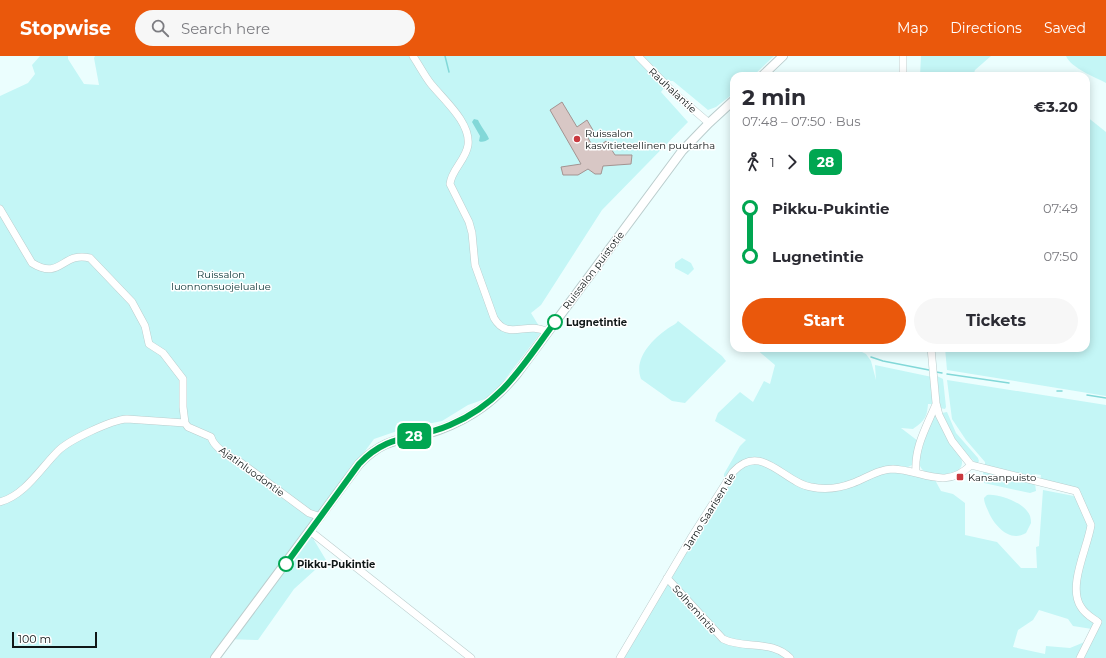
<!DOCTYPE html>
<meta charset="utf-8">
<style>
:root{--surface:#fff;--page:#f7f7f7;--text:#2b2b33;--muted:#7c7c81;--accent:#ea580c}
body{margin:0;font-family:Montserrat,sans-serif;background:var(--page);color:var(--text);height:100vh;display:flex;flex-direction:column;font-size:15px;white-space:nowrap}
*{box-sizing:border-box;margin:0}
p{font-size:13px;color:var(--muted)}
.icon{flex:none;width:22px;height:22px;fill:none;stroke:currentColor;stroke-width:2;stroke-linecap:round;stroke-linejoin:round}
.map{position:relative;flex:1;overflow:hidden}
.side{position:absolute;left:730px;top:16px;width:360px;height:280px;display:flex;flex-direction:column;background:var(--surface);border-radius:12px;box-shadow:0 2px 10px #0003}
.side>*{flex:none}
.badge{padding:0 8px;border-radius:6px;font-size:14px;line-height:26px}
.scale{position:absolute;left:12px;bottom:10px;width:85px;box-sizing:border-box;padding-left:4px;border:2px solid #101717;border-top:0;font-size:11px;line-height:14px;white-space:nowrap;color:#101717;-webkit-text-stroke:3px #fff;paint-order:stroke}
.map>.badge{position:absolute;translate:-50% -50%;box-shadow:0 0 0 2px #fff}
.legs{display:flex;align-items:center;gap:6px;height:44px;padding:0 12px;font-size:13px}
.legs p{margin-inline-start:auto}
.summary{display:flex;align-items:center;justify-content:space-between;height:68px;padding:0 12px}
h1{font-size:22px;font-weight:700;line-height:30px}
.primary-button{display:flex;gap:8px;margin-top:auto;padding:8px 12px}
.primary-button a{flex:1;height:46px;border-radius:24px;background:var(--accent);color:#fff;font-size:16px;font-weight:700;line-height:46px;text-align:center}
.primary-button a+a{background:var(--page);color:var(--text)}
ul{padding:0 12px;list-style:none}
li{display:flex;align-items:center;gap:14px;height:48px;font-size:15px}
li i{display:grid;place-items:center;width:6px;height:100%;margin:0 5px;background:currentColor}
li i::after{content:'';width:10px;height:10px;margin:-5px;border:3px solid;border-radius:50%;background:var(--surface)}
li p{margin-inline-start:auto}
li:first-child i{background:linear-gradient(#0000 50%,currentColor 0)}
li:last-child i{background:linear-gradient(currentColor 50%,#0000 0)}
header{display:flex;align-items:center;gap:24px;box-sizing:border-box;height:56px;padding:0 20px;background:var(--accent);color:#fff}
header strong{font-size:19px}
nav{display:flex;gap:22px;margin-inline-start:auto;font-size:14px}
.search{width:280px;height:36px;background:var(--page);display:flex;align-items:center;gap:10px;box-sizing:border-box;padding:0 14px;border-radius:22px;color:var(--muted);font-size:15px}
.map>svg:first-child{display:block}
</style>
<header>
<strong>Stopwise</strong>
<div class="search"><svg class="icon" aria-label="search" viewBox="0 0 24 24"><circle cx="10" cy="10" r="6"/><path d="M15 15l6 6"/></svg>Search here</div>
<nav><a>Map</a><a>Directions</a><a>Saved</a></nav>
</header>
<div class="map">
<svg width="1106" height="602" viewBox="0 0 1106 602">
<rect width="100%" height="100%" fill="#ebfefe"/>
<!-- green -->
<path fill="#c4f6f6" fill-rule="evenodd" d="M 40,0 L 68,0 L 68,3 L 84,28 L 99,29 L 94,2 L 95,0 L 774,0 L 753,20 L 734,20 L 734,37 L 716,51 L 708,54 L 673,25 L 669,25 L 661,36 L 688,66 L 602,154 L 541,249 L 531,257 L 542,275 L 500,330 L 488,342 L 468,349 L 442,365 L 403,373 L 374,383 L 319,457 L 314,484 L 326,504 L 294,533 L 258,584 L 224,583 L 210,602 L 0,602 L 0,40 L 28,27 L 35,18 L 32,9 Z
M 921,0 L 991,0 L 975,14 L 973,20 L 920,20 Z
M 1066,0 L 1106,0 L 1106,27 C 1095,21 1071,12 1066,0 Z
M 1086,60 L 1106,76 L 1106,340 L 947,314 L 945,292 L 1086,292 Z
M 682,202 L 691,207 L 694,213 L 688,219 L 675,212 L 675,207 Z
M 678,265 L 722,300 L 726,305 L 685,347 L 672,345 L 641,323 C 633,301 654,282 670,271 C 673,269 676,268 678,265 Z
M 755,292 L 854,292 L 866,298 L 871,305 L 876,324 L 875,309 L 932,321 L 933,348 L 928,348 C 927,362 924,365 913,373 L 901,372 L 918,385 L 912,409 L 906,412 L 935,424 L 941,435 L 953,438 L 965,447 L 965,479 L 997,486 L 1021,512 L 1037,512 L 1036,491 L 1039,490 L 1043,434 L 1074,440 L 1075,433 L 1040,425 L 1041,419 L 1035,418 L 1034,421 L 985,411 L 985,406 L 966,384 L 952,363 L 947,324 L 1106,349 L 1106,602 L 623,602 L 728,424 L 724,421 L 724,418 L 740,390 L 746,384 L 715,365 L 718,357 L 740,336 L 753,346 L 764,325 L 770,328 L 775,309 ZM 1039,554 L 1068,563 L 1073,570 L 1092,573 L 1087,585 L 1070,592 L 1046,590 L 1045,598 L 1013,591 L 1018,574 L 1033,564 Z
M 937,320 L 943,323 L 946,351 L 945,353 L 940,352 Z
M 947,356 L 956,377 L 978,402 L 979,405 L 977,408 L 959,391 L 942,357 Z
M 935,358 C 939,365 941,373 946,380 C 950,387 962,397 962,406 C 963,424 916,426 919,402 C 921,387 929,372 935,358 Z
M 983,415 L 1035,427 L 1036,435 L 1030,437 L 984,427 Z
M 987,439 C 997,437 1021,446 1027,455 C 1030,458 1031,462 1031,467 L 1026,477 C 1010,487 995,470 989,457 C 987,452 984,447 984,442 Z"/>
<!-- water -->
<path fill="#82d8d8" d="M 474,63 L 478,64 C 481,71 487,77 489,83 C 486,85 482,87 479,85 L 480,80 L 472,66 Z"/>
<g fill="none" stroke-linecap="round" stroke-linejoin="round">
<!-- stream -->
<path stroke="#82d8d8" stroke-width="1.5" d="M 445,0 L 449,16
M 871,301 L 883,305 L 929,314
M 936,316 L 942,317
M 947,318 L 1009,327
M 1057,335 L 1062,335
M 1087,339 L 1106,342"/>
</g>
<!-- building -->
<path fill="#d8c7c5" stroke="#a39391" d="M 562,46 L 577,71 L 587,64 L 594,76 L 587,80 L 593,91 L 597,88 L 598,91 L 606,85 L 615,99 L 632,99 L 631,108 L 603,110 L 601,118 L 595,118 L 588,113 L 578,119 L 563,119 L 561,111 L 581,108 L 550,54 Z"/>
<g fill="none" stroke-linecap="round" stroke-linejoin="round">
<!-- minor casing -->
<g stroke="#bbcdcd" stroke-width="8">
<path id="minor" d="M 413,0 C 419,9 424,19 431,28 C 444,44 471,67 468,89 C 466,104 451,114 450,128 L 469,166 L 472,177 L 475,209 L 494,262 C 508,286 527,264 547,276
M 638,0 L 674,37 L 709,67
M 903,20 L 903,0
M 0,153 L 32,207 C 61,225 62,195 90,202 L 132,246 L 145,270 L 149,288 L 163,297 L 183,323 L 183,351 L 185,367
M 931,292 L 936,347 L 939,359 L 952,385 L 971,409 L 1076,435 L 1091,469 C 1088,491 1067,530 1081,551 C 1085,558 1091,561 1098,566 L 1080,602
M 916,416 C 914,391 927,370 936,348
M 0,446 C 25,439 40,413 58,395 C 69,384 111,364 127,363 L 185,367 L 188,371 L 211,381 C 214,392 230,401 240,406 L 309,457 L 321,461
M 310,475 L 471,602
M 667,522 L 723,583 C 745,594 772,583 790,602
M 620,602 L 691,482 L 733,416 C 761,385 784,427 811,431 C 825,434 840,432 853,427 C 866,422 879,413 893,413 C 922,414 945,435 971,409"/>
</g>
<!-- tertiary casing -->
<g stroke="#bbcdcd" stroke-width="10">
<path id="tertiary" d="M 762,20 L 783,0
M 215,602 L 359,408 C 388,378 405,386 439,374 C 472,362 494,345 516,319 L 682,95 L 709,67 L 734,44"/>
</g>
<!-- minor -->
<use href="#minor" stroke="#fff" stroke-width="7"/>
<!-- tertiary -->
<use href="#tertiary" stroke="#fff" stroke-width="8"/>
</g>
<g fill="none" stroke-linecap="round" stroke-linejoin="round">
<!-- line-1 casing -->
<g stroke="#fff" stroke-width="9">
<path id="line-1" d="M 286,508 L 359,408 C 389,376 414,385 450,369 C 502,347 523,309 555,266"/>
</g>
<!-- line-1 -->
<use href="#line-1" stroke="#00a651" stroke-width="6"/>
</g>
<!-- markers -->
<g fill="#c9393f" stroke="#fff" stroke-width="1.5">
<circle cx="577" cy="83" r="4"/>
<rect x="956" y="417" width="8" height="8" rx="2"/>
</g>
<g fill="#fff" stroke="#00a651" stroke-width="2">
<circle cx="555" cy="266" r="7"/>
<circle cx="286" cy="508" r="7"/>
</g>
<g text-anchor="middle" stroke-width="3" stroke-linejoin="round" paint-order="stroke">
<!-- street labels -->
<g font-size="10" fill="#101717" stroke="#fff">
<text transform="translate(673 34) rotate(43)" y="4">Rauhalantie</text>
<text transform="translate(593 214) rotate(-53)" y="4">Ruissalon puistotie</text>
<text transform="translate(252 415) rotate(36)" y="4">Ajatinluodontie</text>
<text transform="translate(709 455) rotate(-58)" y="4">Jarno Saarisen tie</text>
<text transform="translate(695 553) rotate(48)" y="4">Solhemintie</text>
</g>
<!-- poi labels -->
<g font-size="10" fill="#101717" stroke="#fff" text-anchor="start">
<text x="585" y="81">Ruissalon<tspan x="585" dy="12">kasvitieteellinen puutarha</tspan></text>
<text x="968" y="425">Kansanpuisto</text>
</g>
<!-- park labels -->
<g font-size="10" fill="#073233" stroke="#fff">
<text x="221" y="222">Ruissalon<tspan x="221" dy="12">luonnonsuojelualue</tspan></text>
</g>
<!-- stop labels -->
<g font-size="10" font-weight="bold" fill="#101717" stroke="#fff" text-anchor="start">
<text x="566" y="270">Lugnetintie</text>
<text x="297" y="512">Pikku-Pukintie</text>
</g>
</g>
</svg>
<div class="scale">100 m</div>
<b class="badge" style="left:414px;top:380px;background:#00a651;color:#fff">28</b>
<section class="side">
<div class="summary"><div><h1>2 min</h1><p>07:48 – 07:50 · Bus</p></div><b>€3.20</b></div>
<div class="legs"><svg class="icon" aria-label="walk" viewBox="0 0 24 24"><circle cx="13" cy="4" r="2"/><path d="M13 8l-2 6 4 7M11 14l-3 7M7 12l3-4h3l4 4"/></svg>1<svg class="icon" aria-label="forward" viewBox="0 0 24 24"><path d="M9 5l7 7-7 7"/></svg><b class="badge" style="background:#00a651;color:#fff">28</b></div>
<ul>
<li><i style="color:#00a651"></i><b>Pikku-Pukintie</b><p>07:49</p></li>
<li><i style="color:#00a651"></i><b>Lugnetintie</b><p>07:50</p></li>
</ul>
<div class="primary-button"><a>Start</a><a>Tickets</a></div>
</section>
</div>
